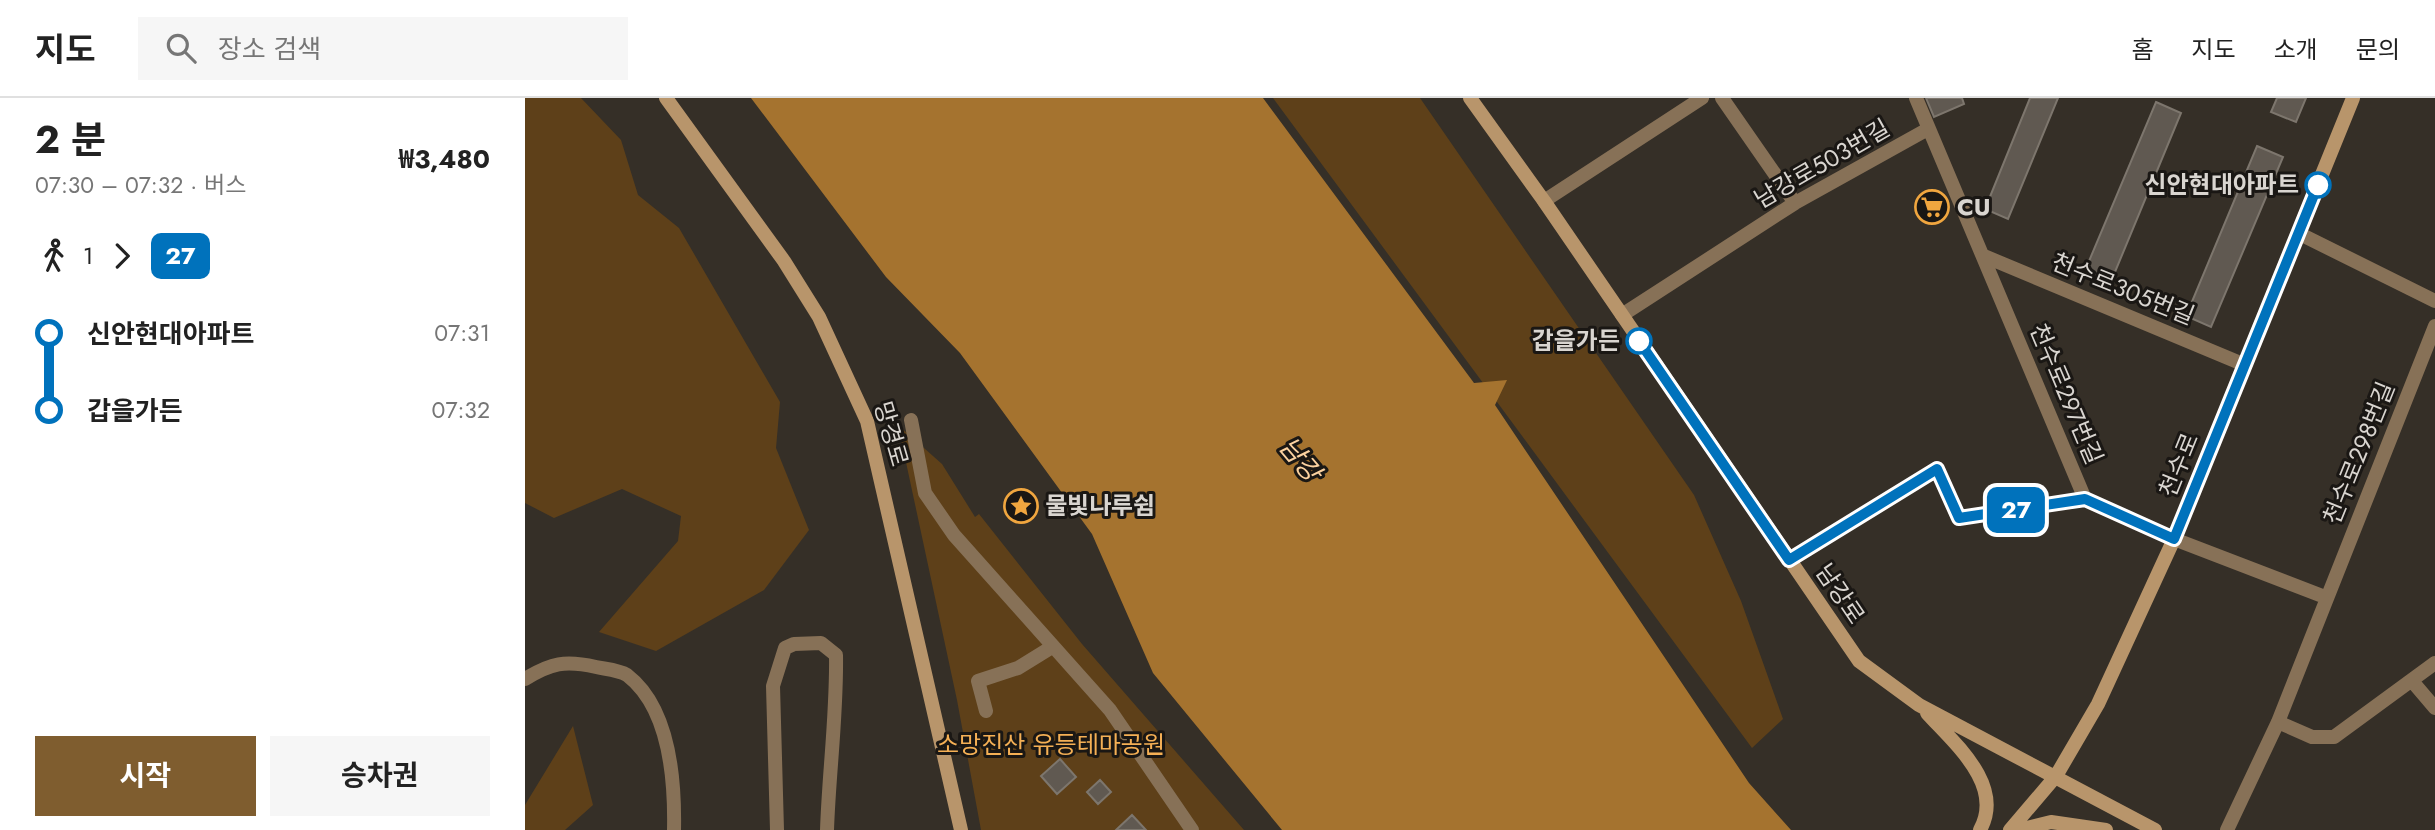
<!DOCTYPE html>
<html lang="ko">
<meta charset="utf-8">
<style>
:root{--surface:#fff;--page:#f6f6f6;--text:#222;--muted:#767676;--line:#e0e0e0;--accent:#7f5d2f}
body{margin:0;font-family:Jost,"Noto Sans KR",sans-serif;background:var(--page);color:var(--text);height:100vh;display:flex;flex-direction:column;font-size:26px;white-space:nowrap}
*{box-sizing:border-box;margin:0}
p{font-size:23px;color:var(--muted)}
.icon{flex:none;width:38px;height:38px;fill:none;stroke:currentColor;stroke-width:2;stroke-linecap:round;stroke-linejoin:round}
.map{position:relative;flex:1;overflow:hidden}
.details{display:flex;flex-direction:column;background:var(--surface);width:525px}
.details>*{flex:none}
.badge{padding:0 14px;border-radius:10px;font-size:24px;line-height:46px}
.map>.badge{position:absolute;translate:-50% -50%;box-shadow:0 0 0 4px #fff}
.legs{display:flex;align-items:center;gap:10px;height:77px;padding:0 35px;font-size:23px}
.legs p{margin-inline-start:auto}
.headline{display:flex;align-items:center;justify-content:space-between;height:119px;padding:0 35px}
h1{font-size:38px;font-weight:700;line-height:52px}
.button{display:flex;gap:14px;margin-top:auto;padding:14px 35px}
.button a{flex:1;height:80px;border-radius:0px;background:var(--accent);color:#fff;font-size:28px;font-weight:700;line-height:80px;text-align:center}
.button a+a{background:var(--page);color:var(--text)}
ul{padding:0 35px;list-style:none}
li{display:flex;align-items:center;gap:24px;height:77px;font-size:26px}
li i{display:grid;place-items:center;width:10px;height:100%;margin:0 9px;background:currentColor}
li i::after{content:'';width:18px;height:18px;margin:-9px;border:5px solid;border-radius:50%;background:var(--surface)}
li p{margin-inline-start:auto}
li:first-child i{background:linear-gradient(#0000 50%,currentColor 0)}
li:last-child i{background:linear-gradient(currentColor 50%,#0000 0)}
header{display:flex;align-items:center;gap:42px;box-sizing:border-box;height:98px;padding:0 35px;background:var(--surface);border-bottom:2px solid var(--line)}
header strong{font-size:33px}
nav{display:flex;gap:38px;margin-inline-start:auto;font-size:24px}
.search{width:490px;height:63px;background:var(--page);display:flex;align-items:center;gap:18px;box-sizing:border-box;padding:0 24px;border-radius:0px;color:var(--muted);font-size:26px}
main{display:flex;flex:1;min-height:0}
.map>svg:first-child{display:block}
</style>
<header>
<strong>지도</strong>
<div class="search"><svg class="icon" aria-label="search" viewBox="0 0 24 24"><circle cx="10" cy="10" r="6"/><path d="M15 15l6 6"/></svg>장소 검색</div>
<nav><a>홈</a><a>지도</a><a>소개</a><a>문의</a></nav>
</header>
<main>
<section class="details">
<div class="headline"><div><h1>2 분</h1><p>07:30 – 07:32 · 버스</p></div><b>₩3,480</b></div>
<div class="legs"><svg class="icon" aria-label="walk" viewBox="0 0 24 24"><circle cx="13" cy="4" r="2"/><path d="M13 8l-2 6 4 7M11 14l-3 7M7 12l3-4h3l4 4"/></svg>1<svg class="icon" aria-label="forward" viewBox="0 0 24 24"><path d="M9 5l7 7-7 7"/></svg><b class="badge" style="background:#0072bc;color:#fff">27</b></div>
<ul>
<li><i style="color:#0072bc"></i><b>신안현대아파트</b><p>07:31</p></li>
<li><i style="color:#0072bc"></i><b>갑을가든</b><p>07:32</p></li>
</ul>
<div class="button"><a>시작</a><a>승차권</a></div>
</section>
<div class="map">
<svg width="1910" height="732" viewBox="0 0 1910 732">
<rect width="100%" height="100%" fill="#352f27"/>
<!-- green -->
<path fill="#5e4019" d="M 0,0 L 56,0 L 96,42 L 113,97 L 154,130 L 255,304 L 251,350 L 284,432 L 239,492 L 131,553 L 74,534 L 153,443 L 156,418 L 97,391 L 29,420 L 0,405 Z
M 748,0 L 895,0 L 1169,397 L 1216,503 L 1258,621 L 1227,650 Z
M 373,327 L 417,366 L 450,419 L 454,416 L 557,546 L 719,732 L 456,732 L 432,602 Z
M 48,628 L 68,707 L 40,732 L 0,732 L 0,707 Z"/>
<!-- water -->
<path fill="#a5732f" d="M 226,0 L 738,0 L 949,285 L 982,282 L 970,307 L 1224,685 L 1266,732 L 757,732 L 628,575 L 567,436 L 435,255 L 361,179 Z"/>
<!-- building -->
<path fill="#605951" stroke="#7d766d" stroke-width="2" d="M 1401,0 L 1437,0 L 1439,6 L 1409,19 Z
M 1505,0 L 1533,0 L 1483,121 L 1460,111 Z
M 1752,0 L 1781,0 L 1771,24 L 1746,14 Z
M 1631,4 L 1656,15 L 1585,186 L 1559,175 Z
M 1732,48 L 1758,59 L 1686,229 L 1661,218 Z
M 535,661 L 551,679 L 532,696 L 516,678 Z
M 575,682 L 586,694 L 573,706 L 562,694 Z
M 607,717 L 621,732 L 591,732 Z"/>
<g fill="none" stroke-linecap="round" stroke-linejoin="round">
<!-- street -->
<path stroke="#877157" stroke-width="14" d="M 1197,0 L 1270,105
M 1391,0 L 1560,401 L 1649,441 L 1800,499
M 1019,103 L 1177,0
M 1775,136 L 1910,203
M 1459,158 L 1720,267
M 1097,217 L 1270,105 L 1403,31
M 386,322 L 400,395 L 429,437 L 585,612 L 667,732
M 1264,462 L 1412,371 L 1434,420 L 1560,401
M 0,581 C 26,565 40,562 71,569 C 80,571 94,572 102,577 C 145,610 150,683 149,732
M 1887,583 L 1910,610
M 461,613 L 453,583 L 493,570 L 527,549
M 1753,624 L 1787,639 L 1809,639 L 1910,565
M 252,732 L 248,588 L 260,550 L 269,546 L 296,545 L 311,557 C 312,616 304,673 302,732
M 1702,732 L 1753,624 L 1910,228"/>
<!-- secondary -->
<path stroke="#b8956b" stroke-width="14" d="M 141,0 L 259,163 L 294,219 L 342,323 L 436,732
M 945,0 L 1019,103 L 1334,563 L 1394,607 L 1630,732
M 1402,615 C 1429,645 1480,687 1455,732
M 1485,732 L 1531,678 L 1573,606 L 1649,441 L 1828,0
M 1494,732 L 1526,724 L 1581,732"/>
</g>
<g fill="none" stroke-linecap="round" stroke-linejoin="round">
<!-- line-1 casing -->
<g stroke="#fff" stroke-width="16">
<path id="line-1" d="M 1114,243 L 1264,462 L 1412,371 L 1434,420 L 1560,401 L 1649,441 L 1793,87"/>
</g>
<!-- line-1 -->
<use href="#line-1" stroke="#0072bc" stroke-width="10"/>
</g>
<!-- icons -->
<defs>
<g id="supermarket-ring" transform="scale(1.75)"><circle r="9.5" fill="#1a1714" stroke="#f0a63f" stroke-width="1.5"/><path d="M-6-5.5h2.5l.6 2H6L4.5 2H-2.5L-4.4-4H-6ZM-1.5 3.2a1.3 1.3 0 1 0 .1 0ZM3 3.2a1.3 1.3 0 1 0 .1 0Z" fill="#f0a63f"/></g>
<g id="sight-ring" transform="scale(1.75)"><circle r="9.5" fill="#1a1714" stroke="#f0a63f" stroke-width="1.5"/><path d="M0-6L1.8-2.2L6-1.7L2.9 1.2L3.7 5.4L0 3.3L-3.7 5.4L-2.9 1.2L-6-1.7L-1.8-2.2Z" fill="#f0a63f"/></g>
</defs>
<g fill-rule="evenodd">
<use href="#supermarket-ring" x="1407" y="109"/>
<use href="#sight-ring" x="496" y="408"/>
</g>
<!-- markers -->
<g fill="#fff" stroke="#0072bc" stroke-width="3.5">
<circle cx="1793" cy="87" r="12"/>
<circle cx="1114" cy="243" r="12"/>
</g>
<g text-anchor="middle" stroke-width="6" stroke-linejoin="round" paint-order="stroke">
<!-- street labels -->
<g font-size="24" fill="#d9d5d0" stroke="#1a1714">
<text transform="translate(1297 66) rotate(-30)" y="8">남강로503번길</text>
<text transform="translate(1598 191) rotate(22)" y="8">천수로305번길</text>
<text transform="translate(1541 296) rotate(67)" y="8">천수로297번길</text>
<text transform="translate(366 336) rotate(74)" y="8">망경로</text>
<text transform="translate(1834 355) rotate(-68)" y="8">천수로298번길</text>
<text transform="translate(1654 367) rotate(-68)" y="8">천수로</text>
<text transform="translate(1315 496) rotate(56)" y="8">남강로</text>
</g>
<!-- stop labels -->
<g font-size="24" font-weight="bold" fill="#d9d5d0" stroke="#1a1714" text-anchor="end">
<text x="1774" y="95">신안현대아파트</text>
<text x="1095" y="251">갑을가든</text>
</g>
<!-- poi labels -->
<g font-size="24" font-weight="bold" fill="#d9d5d0" stroke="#1a1714" text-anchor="start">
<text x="1432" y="117">CU</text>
<text x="520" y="416">물빛나루쉼</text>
</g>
<!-- park labels -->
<g font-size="24" fill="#f5b055" stroke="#1a1714">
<text x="526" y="655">소망진산 유등테마공원</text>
</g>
<!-- water labels -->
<g font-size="26" font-style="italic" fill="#fcd2a0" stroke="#1a1714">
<text transform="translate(775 361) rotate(50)" y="9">남강</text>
</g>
</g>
</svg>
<b class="badge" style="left:1491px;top:412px;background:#0072bc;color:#fff">27</b>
</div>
</main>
